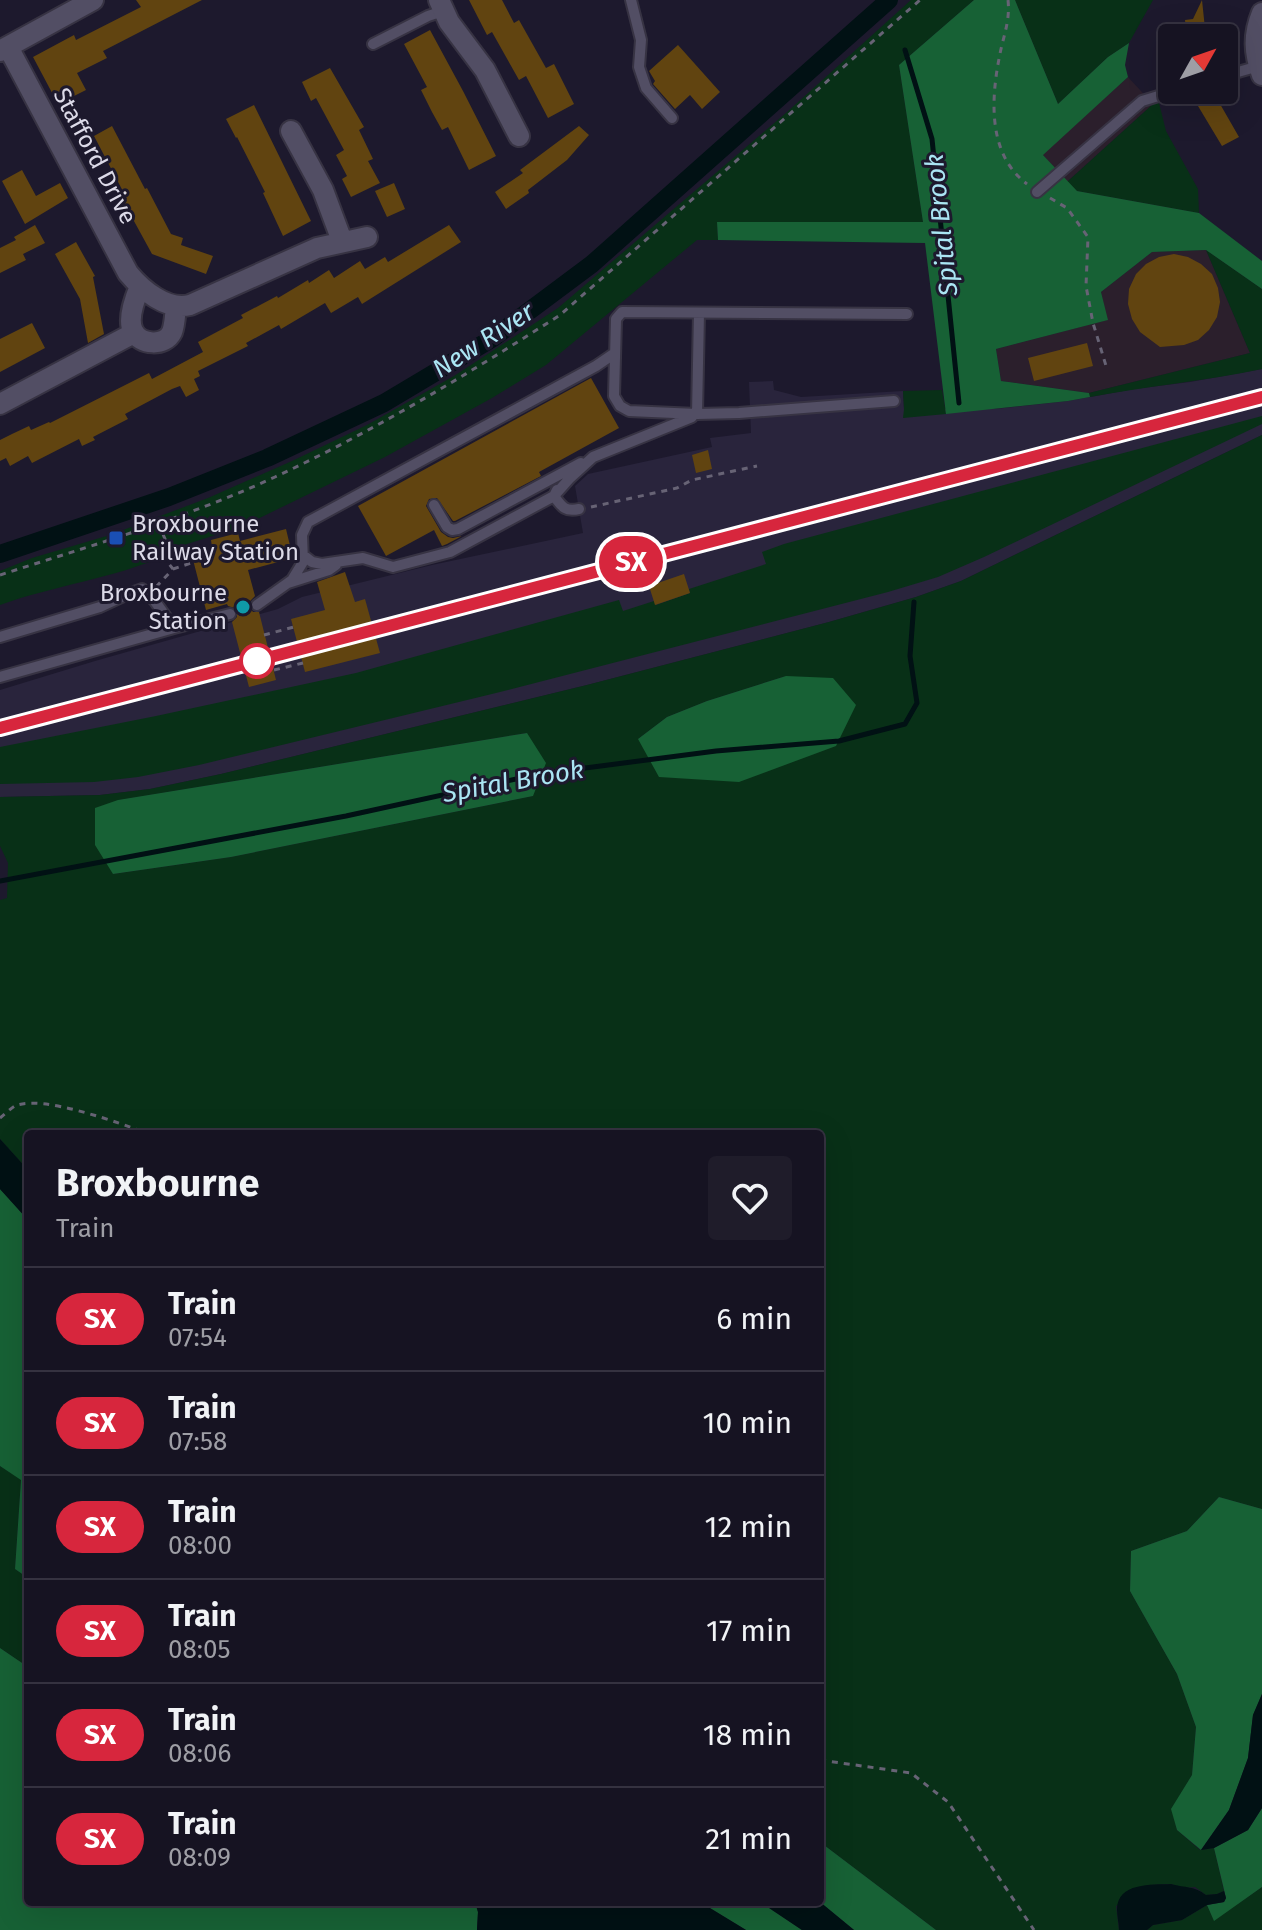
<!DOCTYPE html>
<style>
:root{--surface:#161322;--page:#1f1c2a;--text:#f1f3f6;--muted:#9e9ea5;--line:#353240}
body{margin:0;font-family:"Fira Sans",sans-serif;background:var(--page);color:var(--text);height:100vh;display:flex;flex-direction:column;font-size:30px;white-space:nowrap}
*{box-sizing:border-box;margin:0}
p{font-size:26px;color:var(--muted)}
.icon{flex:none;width:44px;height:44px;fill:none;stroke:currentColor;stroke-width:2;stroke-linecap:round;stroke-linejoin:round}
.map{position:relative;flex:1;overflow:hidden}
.panel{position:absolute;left:24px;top:1130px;width:800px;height:776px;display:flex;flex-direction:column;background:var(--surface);border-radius:8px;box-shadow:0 8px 32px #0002,0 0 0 2px var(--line)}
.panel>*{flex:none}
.badge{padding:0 16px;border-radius:26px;font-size:28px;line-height:52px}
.needle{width:52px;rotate:50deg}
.tools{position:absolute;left:1158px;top:24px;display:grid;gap:16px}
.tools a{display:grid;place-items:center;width:80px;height:80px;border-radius:8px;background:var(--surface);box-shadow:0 8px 32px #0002,0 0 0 2px var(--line);font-size:40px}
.map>.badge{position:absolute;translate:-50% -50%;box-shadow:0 0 0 4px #fff}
.round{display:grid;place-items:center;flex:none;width:84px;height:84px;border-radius:8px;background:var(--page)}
.summary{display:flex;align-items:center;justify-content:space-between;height:136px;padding:0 32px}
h1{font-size:38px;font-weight:700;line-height:60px}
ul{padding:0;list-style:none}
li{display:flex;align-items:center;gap:24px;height:104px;padding:0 32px;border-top:2px solid var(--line)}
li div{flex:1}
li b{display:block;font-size:30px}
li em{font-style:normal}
li .badge{min-width:88px;font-weight:700;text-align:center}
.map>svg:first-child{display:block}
</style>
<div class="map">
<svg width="1262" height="1930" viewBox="0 0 1262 1930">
<rect width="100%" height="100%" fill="#1d192d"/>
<!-- industrial -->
<path fill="#2b1f2c" d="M 1128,77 L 1153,104 L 1067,182 L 1042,154 Z
M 1206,250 L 1250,353 L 1089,393 L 1001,381 L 996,349 L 1107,320 L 1101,292 L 1152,252 Z"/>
<!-- built -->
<path fill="#29243c" d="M 1262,369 L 1262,435 L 961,581 L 916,597 L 829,622 L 587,685 L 221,774 L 150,789 L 100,795 L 0,797 L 0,690 L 95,661 L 278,609 L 302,597 L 432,565 L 583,533 L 575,486 L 588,474 L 712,447 L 710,438 L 751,433 L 749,382 L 773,381 L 774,390 L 801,397 L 903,391 L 904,409 L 995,409 L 1068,401 L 1134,389 L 1190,382 Z"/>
<!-- green -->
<path fill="#083017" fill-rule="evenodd" d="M 911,0 L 974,0 L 899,65 L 923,222 L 717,222 L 718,240 L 697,240 L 546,365 L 492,398 L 385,457 L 241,527 L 187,544 L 174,550 L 175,554 L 169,558 L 166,555 C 113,579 55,585 0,605 L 0,571 L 32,558 L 110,535 L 208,498 L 292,461 L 367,425 L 454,376 L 558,308 L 787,112 Z
M 1015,0 L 1153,0 L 1129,43 L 1108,57 L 1058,104 Z
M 1159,103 L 1166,131 L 1198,189 L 1199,213 L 1077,191 L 1067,182 L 1153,104 Z
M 1206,250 L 1262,289 L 1262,369 C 1205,381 1147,386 1090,397 L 1089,393 L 1250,353 Z
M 942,390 L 946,414 L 903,418 L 904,409 L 903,391 Z
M 1262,416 L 1262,424 L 984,557 L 938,577 L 888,592 L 496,693 L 199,765 L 138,777 L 94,782 L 0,784 L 0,747 L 156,716 L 356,673 L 619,600 L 623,611 L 654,601 L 656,605 L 690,593 L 689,589 L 766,564 L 762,552 L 784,544 Z
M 1262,435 L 1262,1509 L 1219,1497 L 1187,1531 L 1131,1551 L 1130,1591 L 1177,1674 L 1196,1727 L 1192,1775 L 1172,1809 L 1177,1830 L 1200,1850 L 1214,1848 L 1224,1891 L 1217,1894 L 1206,1895 L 1195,1887 L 1184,1888 L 1171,1884 L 1150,1885 L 1116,1906 L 1119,1930 L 936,1930 L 820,1842 L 820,1134 L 28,1134 L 28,1170 L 0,1139 L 0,900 L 7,898 L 8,863 L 0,846 L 0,797 L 100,795 L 150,789 L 221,774 L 587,685 L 829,622 L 916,597 L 961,581 ZM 786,676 L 638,739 L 667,717 L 707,701 ZM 526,733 L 533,796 L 231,857 L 113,874 L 119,800 Z
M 0,1466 L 21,1479 L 15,1569 L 28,1578 L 28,1667 L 0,1648 Z
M 1262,1887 L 1262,1930 L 1147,1930 L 1153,1925 L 1182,1920 L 1207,1905 L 1214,1920 Z"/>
<!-- forest -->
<path fill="#176135" d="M 974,0 L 1015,0 L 1058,104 L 1108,57 L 1129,43 L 1125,65 L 1128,77 L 1043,155 L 1077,191 L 1199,213 L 1262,261 L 1262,289 L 1206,250 L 1152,252 L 1101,292 L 1108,320 L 996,349 L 1001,381 L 1089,393 L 1090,397 L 1068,401 L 946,414 L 925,243 L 718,240 L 717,222 L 923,222 L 899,65 Z
M 786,676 L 833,678 L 856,705 L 836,746 L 739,782 L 659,777 L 638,739 L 667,717 L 707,701 Z
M 527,733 L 546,763 L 533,796 L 231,857 L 113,874 L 95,845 L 95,808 L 118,800 Z
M 0,1189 L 28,1220 L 28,1578 L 15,1569 L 21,1480 L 0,1466 Z
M 1219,1497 L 1262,1509 L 1262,1694 L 1253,1715 L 1248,1758 L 1229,1810 L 1201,1850 L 1177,1830 L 1171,1809 L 1192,1775 L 1196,1727 L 1177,1674 L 1130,1591 L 1131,1551 L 1187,1531 Z
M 0,1648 L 28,1667 L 28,1902 L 475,1902 L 478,1912 L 477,1930 L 0,1930 Z
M 1262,1808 L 1262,1887 L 1214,1921 L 1207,1905 L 1224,1902 L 1226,1898 L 1214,1848 L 1248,1830 Z
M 820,1842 L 936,1930 L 854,1930 L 820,1902 Z
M 700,1902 L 760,1902 L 802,1930 L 746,1930 Z"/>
<!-- water -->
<path fill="#011114" d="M 0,1139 L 28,1170 L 28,1220 L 0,1189 Z
M 1262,1694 L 1262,1808 L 1248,1830 L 1214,1848 L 1201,1850 L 1229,1810 L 1248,1758 L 1253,1715 Z
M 1171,1884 C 1186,1888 1194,1886 1206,1895 L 1217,1894 L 1224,1891 L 1226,1898 L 1224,1902 L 1207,1905 L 1182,1920 L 1153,1925 L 1147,1930 L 1119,1930 C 1119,1924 1117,1916 1117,1910 C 1117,1882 1152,1885 1171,1884 Z
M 475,1902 L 700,1902 L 746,1930 L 477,1930 L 478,1912 Z
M 760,1902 L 820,1902 L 854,1930 L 802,1930 Z"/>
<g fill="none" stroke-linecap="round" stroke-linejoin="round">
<!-- stream -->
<path stroke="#011114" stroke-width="5" d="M 905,50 L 932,139 L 959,403
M 0,881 L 346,816 L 539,774 L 716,751 L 839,741 L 905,724 L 917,703 L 910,656 L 914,602"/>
<!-- canal -->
<path stroke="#011114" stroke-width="18" d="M 0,554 L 169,497 L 267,458 L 384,403 L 493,338 L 592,264 L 889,0"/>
</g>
<!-- building -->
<path fill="#614410" d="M 136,0 L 202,0 L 103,51 L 107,58 L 77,73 L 86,90 L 58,104 L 33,57 L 74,35 L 76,40 L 141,7 Z
M 469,0 L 502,0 L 514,23 L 519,20 L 546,68 L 554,64 L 574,104 L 548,118 L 526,76 L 519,80 L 492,32 L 487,35 Z
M 1202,0 L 1206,38 L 1187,38 L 1185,20 L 1193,19 Z
M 430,30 L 463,91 L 496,156 L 469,170 L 448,127 L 442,130 L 432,112 L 421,90 L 427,87 L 404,44 Z
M 678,45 L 720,92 L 702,109 L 690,95 L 675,109 L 653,84 L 655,81 L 649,71 Z
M 330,68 L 364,127 L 359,130 L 373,159 L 368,161 L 380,183 L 351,197 L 342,179 L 347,176 L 336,155 L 344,150 L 316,98 L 311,101 L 302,82 Z
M 1203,90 L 1212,90 L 1239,137 L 1222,146 L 1192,96 Z
M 254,105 L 311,221 L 283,236 L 263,193 L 265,192 L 237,137 L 236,138 L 226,119 Z
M 112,126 L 145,189 L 147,188 L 171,234 L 183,238 L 181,245 L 213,256 L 206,274 L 152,254 L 123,201 L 127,199 L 94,136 Z
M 579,126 L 589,135 L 567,160 L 528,190 L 529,193 L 506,209 L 495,192 L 523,173 L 520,170 Z
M 22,170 L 36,196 L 60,183 L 68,198 L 25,224 L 2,181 Z
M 394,183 L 405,209 L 387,217 L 375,191 Z
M 35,225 L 45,243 L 23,254 L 26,260 L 0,273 L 0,248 L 16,240 L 14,237 Z
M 449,225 L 461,242 L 362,304 L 358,297 L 331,313 L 325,303 L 281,329 L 279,325 L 246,343 L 248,346 L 198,371 L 200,376 L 194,379 L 199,390 L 186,397 L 180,386 L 172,389 L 125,414 L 128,419 L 93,437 L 95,440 L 82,446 L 79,439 L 32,463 L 28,456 L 10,466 L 6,458 L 0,461 L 0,440 L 12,434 L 29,426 L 31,430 L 49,422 L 50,423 L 149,373 L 152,379 L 203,352 L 198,342 L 243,318 L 241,315 L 277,296 L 278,298 L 308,280 L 309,283 L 329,270 L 334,278 L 360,261 L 365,269 L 385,257 L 388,262 Z
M 76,242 L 95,276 L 93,277 L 104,334 L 88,343 L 80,299 L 55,254 Z
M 1174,254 L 1188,257 L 1201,264 L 1212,274 L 1218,288 L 1220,302 L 1217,317 L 1209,330 L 1198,340 L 1184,345 L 1160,347 L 1140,332 L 1132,319 L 1128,304 L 1129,289 L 1136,274 L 1146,264 L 1159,257 Z
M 32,323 L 45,348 L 0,372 L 0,339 Z
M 1087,343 L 1093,366 L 1034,381 L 1028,358 Z
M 591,378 L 619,428 L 539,472 L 541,476 L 455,521 L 453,521 L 437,498 L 429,499 L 426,506 L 441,532 L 448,537 L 453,538 L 462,536 L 548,490 L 447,544 L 442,546 L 434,530 L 386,556 L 358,506 Z
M 708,450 L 712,469 L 696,473 L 692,455 Z
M 286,529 L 293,558 L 248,570 L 255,596 L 250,601 L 249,607 L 253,612 L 259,612 L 276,680 L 249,687 L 232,622 L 237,617 L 237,611 L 235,608 L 228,606 L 227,604 L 206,610 L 191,552 L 212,547 L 211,540 L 238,533 L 240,541 Z
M 345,572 L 355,602 L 365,599 L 380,653 L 305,672 L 291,619 L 325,610 L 317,582 Z
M 684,574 L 690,593 L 655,605 L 649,586 Z"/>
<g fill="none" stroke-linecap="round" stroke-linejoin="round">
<!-- service casing -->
<g stroke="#373343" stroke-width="14">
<path id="service" d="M 631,0 L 641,40 L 639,67 L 646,88 L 672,118
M 373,44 L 428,16 L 443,11
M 1224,76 L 1259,66
M 1037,192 L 1142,101 L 1178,90
M 894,401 L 739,413 L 697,414 L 629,411 L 620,406 L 614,396 L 616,319 L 622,312 L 907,314
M 697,414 L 699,313
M 557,490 L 554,496 C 562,507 565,512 579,509
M 434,505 L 447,527 L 452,530 L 458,529 L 581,463
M 303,555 L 312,562 L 322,564 L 363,558 L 393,567 L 450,552 L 554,496 L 570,478 L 593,457 L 692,417
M 288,583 L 329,570 L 336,565
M 257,605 L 292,580 L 303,562 L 302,535 L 308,522 L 596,366 L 615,353
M 174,628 L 230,614
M 0,637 L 100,607 L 128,594 L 142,589 L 154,600 L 174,628 L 0,677"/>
</g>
<!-- minor casing -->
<g stroke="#373343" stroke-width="24">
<path id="minor" d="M 439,0 L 449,22 L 485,70 L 519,136
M 1262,13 C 1253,35 1254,53 1262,75
M 8,47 L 128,273 C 142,290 167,311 190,305 L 317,248 L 367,237
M 0,51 L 93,0
M 291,131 L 323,190 L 342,241
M 140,286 C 135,298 127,319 133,331 C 140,345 165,347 172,332 C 175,324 175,314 176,306
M 0,404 L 134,333"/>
</g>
<!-- path -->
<path stroke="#676375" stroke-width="3" stroke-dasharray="6 6" stroke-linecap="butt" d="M 1008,0 C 1010,18 1005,32 1001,49 C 991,95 986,153 1027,184
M 1050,198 L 1067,208 L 1088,237 L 1086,286 L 1093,323 L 1107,369
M 591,507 L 677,488 L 692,480 L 757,466
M 173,569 L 194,562
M 0,575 C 93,545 186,518 275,477 C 374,431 468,374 560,315 L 920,0
M 156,587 L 173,569 L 165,559 L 171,553 L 159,525
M 264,635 L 294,627
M 274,670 L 303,663
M 0,1118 C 5,1114 10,1109 15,1106 C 43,1094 121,1124 150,1134
M 820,1760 L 911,1773 L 948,1802 L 1034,1930"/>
<!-- service -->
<use href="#service" stroke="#524e64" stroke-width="10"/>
<!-- minor -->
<use href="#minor" stroke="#524e64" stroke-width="20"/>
<!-- rail -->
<path stroke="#7e7b8c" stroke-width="5" stroke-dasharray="14 14" stroke-linecap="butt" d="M 0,728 L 1262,397"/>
</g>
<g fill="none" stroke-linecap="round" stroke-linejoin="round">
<!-- line casing -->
<g stroke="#fff" stroke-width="18">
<path id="line" d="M 0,728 L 1262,397"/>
</g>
<!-- line -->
<use href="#line" stroke="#d7263d" stroke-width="12"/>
</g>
<!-- markers -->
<rect fill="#1a4fb4" stroke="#1d192d" stroke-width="3" x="108" y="530" width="16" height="16" rx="4"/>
<circle fill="#0f9aa8" stroke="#1d192d" stroke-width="3" cx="243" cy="607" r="8"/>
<circle fill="#fff" stroke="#d7263d" stroke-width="4" cx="257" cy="661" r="16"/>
<g text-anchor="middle" stroke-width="6" stroke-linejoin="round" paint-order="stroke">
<!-- street labels -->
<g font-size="24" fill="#dcdae8" stroke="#1d192d">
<text transform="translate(95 156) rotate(62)" y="8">Stafford Drive</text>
</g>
<!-- poi labels -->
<g font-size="24" fill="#dcdae8" stroke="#1d192d" text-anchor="start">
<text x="132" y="532">Broxbourne<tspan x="132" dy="28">Railway Station</tspan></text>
<text x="227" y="601" text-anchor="end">Broxbourne<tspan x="227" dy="28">Station</tspan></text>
</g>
<!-- water labels -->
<g font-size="26" font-style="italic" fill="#aae5f3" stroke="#1d192d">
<text transform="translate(941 225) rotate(-96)" y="9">Spital Brook</text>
<text transform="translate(483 340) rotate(-33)" y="9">New River</text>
<text transform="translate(513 781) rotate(-10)" y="9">Spital Brook</text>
</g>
</g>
</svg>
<div class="tools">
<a><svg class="needle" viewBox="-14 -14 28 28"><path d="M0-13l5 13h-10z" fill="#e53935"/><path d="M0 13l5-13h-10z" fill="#9e9ea5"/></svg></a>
</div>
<b class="badge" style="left:631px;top:562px;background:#d7263d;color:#fff">SX</b>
<section class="panel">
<div class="summary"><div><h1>Broxbourne</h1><p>Train</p></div><a class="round"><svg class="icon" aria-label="heart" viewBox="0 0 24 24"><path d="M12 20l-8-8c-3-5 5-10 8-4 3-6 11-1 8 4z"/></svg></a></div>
<ul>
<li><span class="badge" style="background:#d7263d;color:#fff">SX</span><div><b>Train</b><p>07:54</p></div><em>6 min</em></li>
<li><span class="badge" style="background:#d7263d;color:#fff">SX</span><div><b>Train</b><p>07:58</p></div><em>10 min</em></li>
<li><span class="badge" style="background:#d7263d;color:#fff">SX</span><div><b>Train</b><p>08:00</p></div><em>12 min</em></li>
<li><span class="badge" style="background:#d7263d;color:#fff">SX</span><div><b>Train</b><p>08:05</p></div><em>17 min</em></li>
<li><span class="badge" style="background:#d7263d;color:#fff">SX</span><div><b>Train</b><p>08:06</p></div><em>18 min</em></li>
<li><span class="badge" style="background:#d7263d;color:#fff">SX</span><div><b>Train</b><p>08:09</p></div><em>21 min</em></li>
</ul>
</section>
</div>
